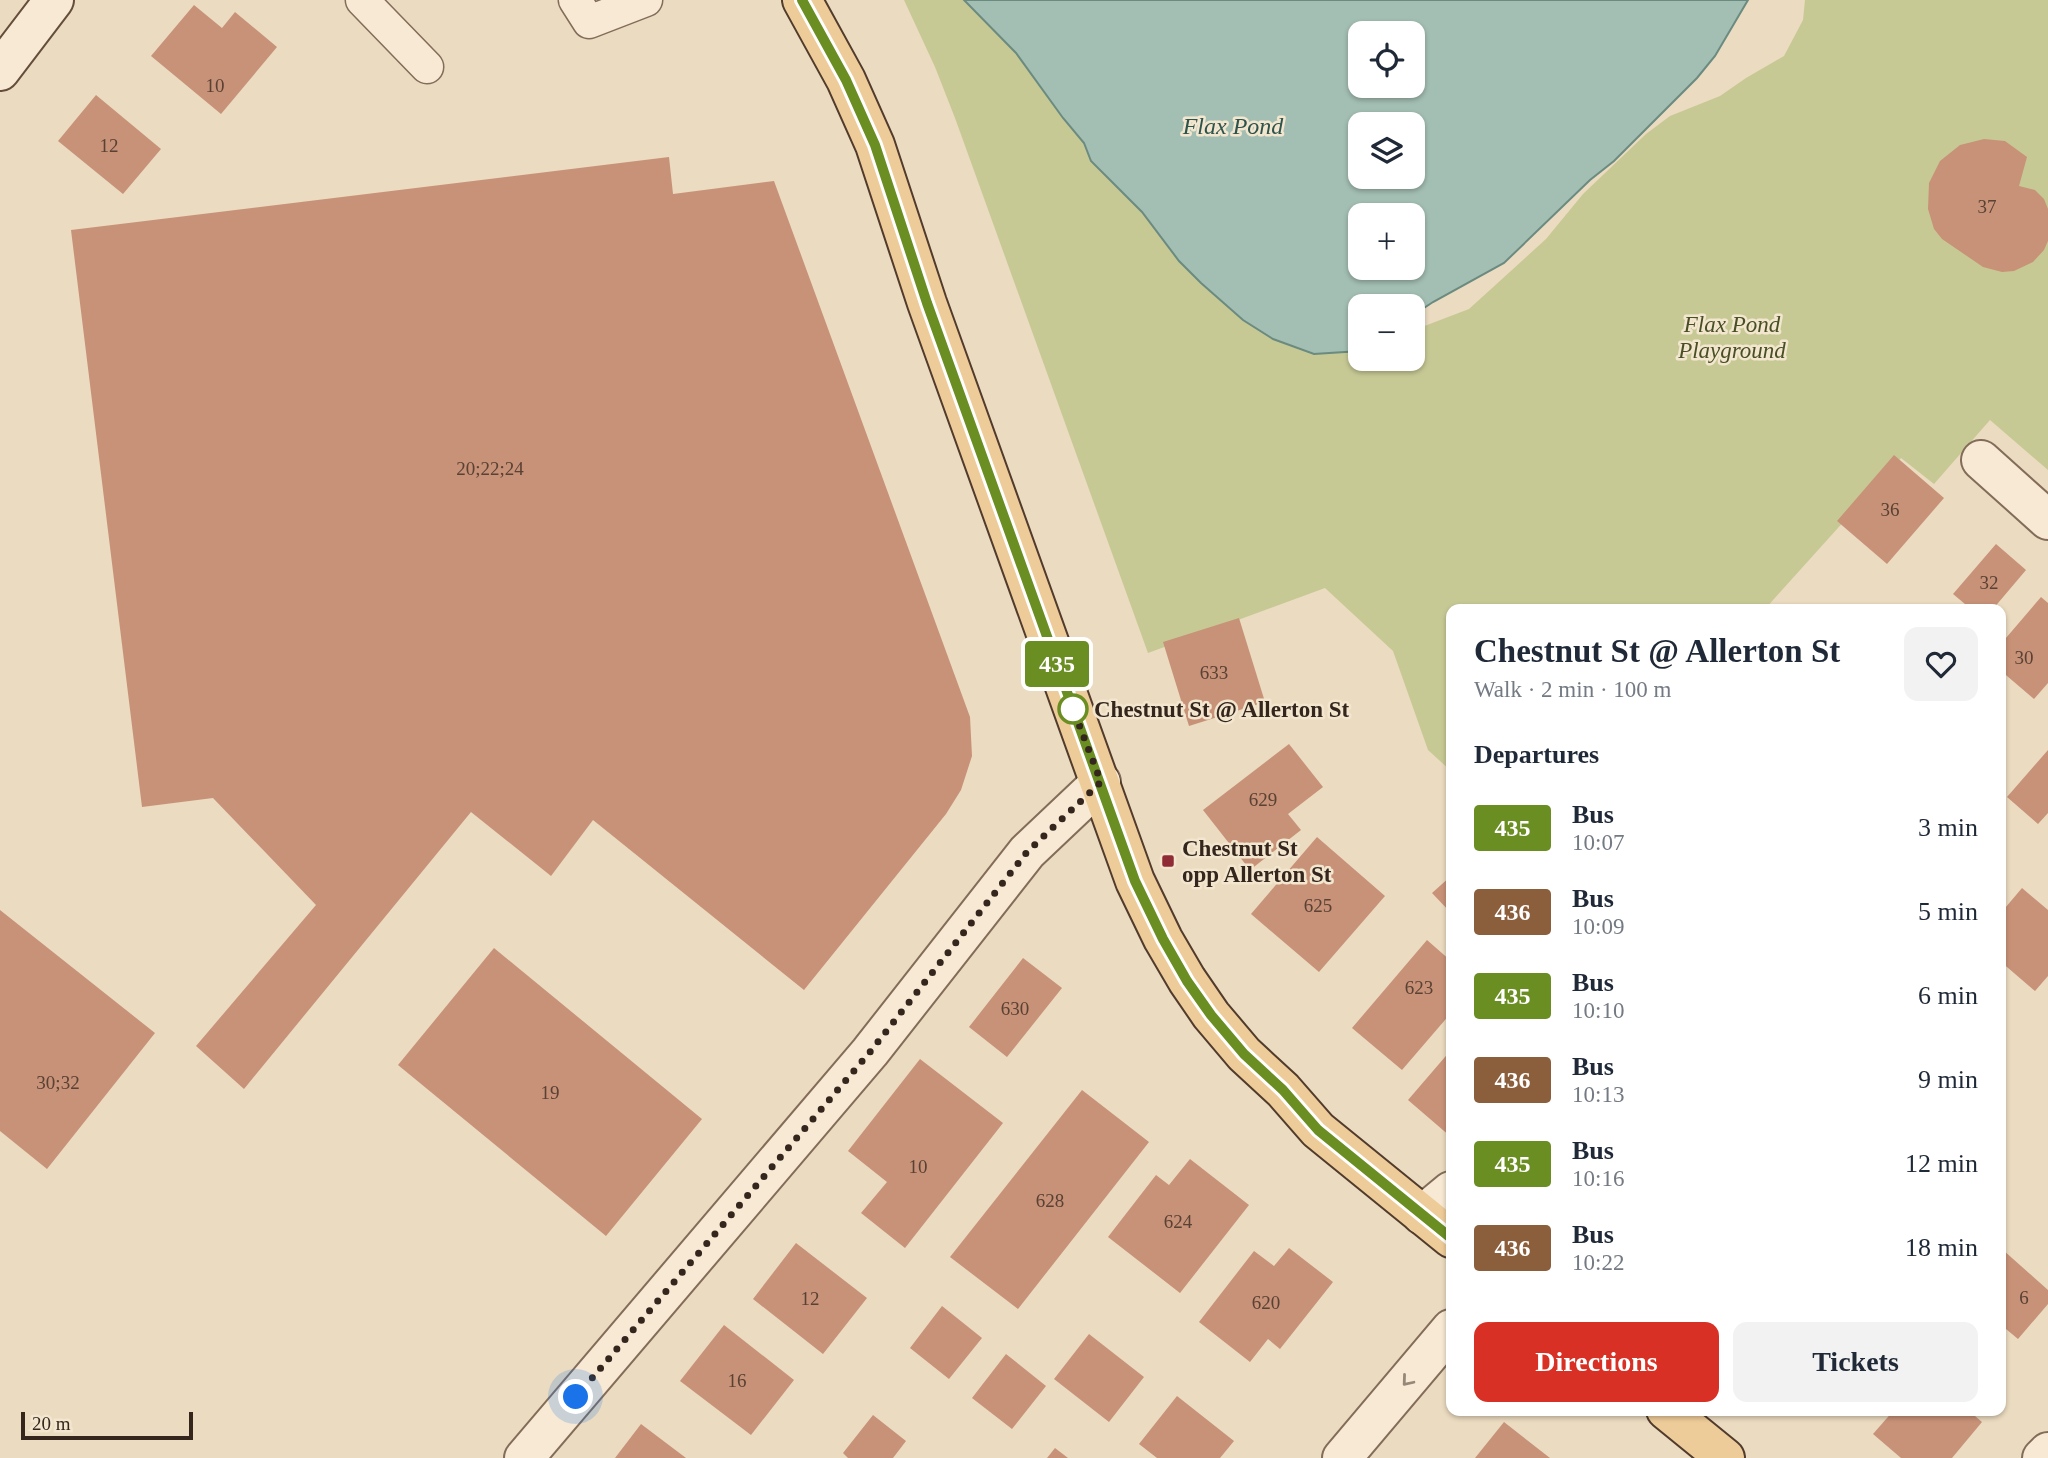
<!DOCTYPE html>
<meta charset="utf-8">
<style>
:root{--surface:#fff;--page:#f2f2f3;--text:#1f2937;--muted:#747a83;--accent:#d93025}
body{margin:0;font-family:Georgia,serif;background:var(--page);color:var(--text);height:100vh;display:flex;flex-direction:column;font-size:26px;white-space:nowrap}
*{box-sizing:border-box;margin:0}
p{font-size:23px;color:var(--muted)}
.icon{flex:none;width:38px;height:38px;fill:none;stroke:currentColor;stroke-width:2;stroke-linecap:round;stroke-linejoin:round}
.map{position:relative;flex:1;overflow:hidden}
.drawer{position:absolute;left:1446px;top:604px;width:560px;height:812px;display:flex;flex-direction:column;background:var(--surface);border-radius:14px;box-shadow:0 2px 5px #0004}
.drawer>*{flex:none}
.badge{padding:0 14px;border-radius:5px;font-size:24px;line-height:46px}
.fabs{position:absolute;left:1348px;top:21px;display:grid;gap:14px}
.fabs a{display:grid;place-items:center;width:77px;height:77px;border-radius:14px;background:var(--surface);box-shadow:0 2px 5px #0004;font-size:35px}
.scale{position:absolute;left:21px;bottom:18px;width:172px;box-sizing:border-box;padding-left:7px;border:4px solid #34261d;border-top:0;font-size:19px;line-height:24px;white-space:nowrap;color:#34261d;-webkit-text-stroke:5px #f3e6cf;paint-order:stroke}
.you{position:absolute;width:35px;height:35px;margin:-18px;border:5px solid #fff;border-radius:50%;background:#1a73e8;box-shadow:0 0 0 10px #1a73e833}
.map>.badge{position:absolute;translate:-50% -50%;box-shadow:0 0 0 4px #fff}
h2{padding:0 28px;font-size:26px;line-height:63px}
.round{display:grid;place-items:center;flex:none;width:74px;height:74px;border-radius:14px;background:var(--page)}
.summary{display:flex;align-items:center;justify-content:space-between;height:119px;padding:0 28px}
h1{font-size:33px;font-weight:600;line-height:52px}
.button{display:flex;gap:14px;margin-top:auto;padding:14px 28px}
.button a{flex:1;height:80px;border-radius:14px;background:var(--accent);color:#fff;font-size:28px;font-weight:600;line-height:80px;text-align:center}
.button a+a{background:var(--page);color:var(--text)}
ul{padding:0;list-style:none}
li{display:flex;align-items:center;gap:21px;height:84px;padding:0 28px}
li div{flex:1}
li b{display:block;font-size:26px}
li em{font-style:normal}
li .badge{min-width:77px;font-weight:700;text-align:center}
.map>svg:first-child{display:block}
</style>
<div class="map">
<svg width="2048" height="1458" viewBox="0 0 2048 1458">
<rect width="100%" height="100%" fill="#ebdbc0"/>
<!-- green -->
<path fill="#c7c995" d="M 904,0 L 1037,0 L 1355,352 L 1360,352 L 1360,359 L 1412,359 L 1414,330 L 1469,309 L 1546,239 L 1583,194 L 1646,134 L 1670,116 L 1720,96 L 1746,78 L 1784,56 L 1803,20 L 1805,0 L 2048,0 L 2048,470 L 1990,420 L 1934,484 L 1901,458 L 1765,609 L 1451,609 L 1451,771 L 1428,750 L 1393,651 L 1325,588 L 1148,653 L 955,118 L 935,67 Z"/>
<!-- water -->
<path fill="#a3beb3" stroke="#6b8b80" stroke-width="2" fill-rule="evenodd" d="M 964,0 L 1748,0 L 1715,56 L 1697,78 L 1614,161 L 1590,180 L 1504,263 L 1433,302 L 1412,316 L 1412,306 L 1360,306 L 1360,351 L 1314,354 L 1273,339 L 1243,320 L 1201,283 L 1179,261 L 1142,212 L 1091,161 L 1084,143 L 1063,118 L 1016,53 ZM 1360,33 L 1412,33 L 1412,86 L 1360,86 ZM 1360,124 L 1412,124 L 1412,177 L 1360,177 ZM 1360,215 L 1412,215 L 1412,268 L 1360,268 Z"/>
<!-- building -->
<path fill="#c89278" d="M 194,5 L 222,28 L 235,12 L 277,47 L 221,114 L 151,56 Z
M 96,95 L 161,149 L 123,194 L 58,141 Z
M 1984,139 L 2005,141 L 2027,157 L 2019,186 L 2035,190 L 2044,199 L 2048,209 L 2048,241 L 2044,250 L 2033,262 L 2014,271 L 2002,272 L 1983,267 L 1942,239 L 1934,229 L 1928,209 L 1929,183 L 1940,161 L 1960,145 Z
M 669,157 L 673,194 L 774,181 L 970,717 L 972,756 L 961,790 L 946,814 L 804,990 L 593,820 L 551,876 L 471,812 L 244,1089 L 196,1046 L 316,905 L 213,798 L 142,807 L 71,230 Z
M 1894,455 L 1944,498 L 1887,564 L 1837,521 Z
M 1996,544 L 2026,570 L 1993,609 L 1971,609 L 1953,594 Z
M 2041,597 L 2048,603 L 2048,683 L 2034,699 L 2000,670 L 2000,645 Z
M 1239,618 L 1265,702 L 1189,726 L 1163,642 Z
M 1289,744 L 1323,787 L 1288,814 L 1301,830 L 1250,870 L 1203,810 Z
M 2048,750 L 2048,813 L 2038,824 L 2007,797 Z
M 1317,837 L 1385,896 L 1319,972 L 1251,914 Z
M 1451,876 L 1451,913 L 1432,893 Z
M 2022,888 L 2048,910 L 2048,976 L 2035,991 L 2000,961 L 2000,914 Z
M 0,910 L 155,1033 L 47,1169 L 0,1131 Z
M 1427,940 L 1451,961 L 1451,1013 L 1402,1070 L 1352,1028 Z
M 494,948 L 702,1119 L 606,1236 L 398,1065 Z
M 1023,958 L 1062,988 L 1007,1057 L 969,1027 Z
M 1451,1050 L 1451,1137 L 1408,1100 Z
M 920,1059 L 1003,1123 L 905,1248 L 861,1213 L 887,1182 L 848,1151 Z
M 1082,1090 L 1149,1142 L 1018,1309 L 950,1257 Z
M 1190,1159 L 1249,1205 L 1180,1293 L 1108,1237 L 1156,1175 L 1169,1185 Z
M 796,1243 L 867,1298 L 823,1354 L 753,1299 Z
M 1289,1248 L 1333,1282 L 1280,1349 L 1268,1339 L 1250,1362 L 1199,1322 L 1254,1251 L 1274,1266 Z
M 2003,1250 L 2048,1290 L 2048,1304 L 2018,1339 L 2000,1324 L 2000,1253 Z
M 942,1306 L 982,1338 L 949,1379 L 910,1348 Z
M 724,1325 L 794,1380 L 751,1435 L 680,1381 Z
M 1089,1334 L 1144,1377 L 1109,1422 L 1054,1379 Z
M 1006,1354 L 1046,1386 L 1012,1429 L 972,1398 Z
M 1177,1396 L 1234,1441 L 1220,1458 L 1157,1458 L 1139,1444 Z
M 1894,1410 L 1968,1410 L 1982,1422 L 1952,1458 L 1901,1458 L 1873,1434 Z
M 873,1415 L 906,1441 L 893,1458 L 848,1458 L 843,1453 Z
M 1504,1422 L 1550,1458 L 1475,1458 Z
M 641,1424 L 686,1458 L 615,1458 Z
M 1055,1448 L 1068,1458 L 1047,1458 Z"/>
<g fill="none" stroke-linecap="round" stroke-linejoin="round">
<!-- lane casing -->
<g stroke="#836c59" stroke-width="35">
<path id="lane" d="M 362,0 L 427,67
M 575,0 L 589,22 L 646,0"/>
</g>
<!-- street casing -->
<g stroke="#836c59" stroke-width="42">
<path id="street" d="M 1981,460 L 2048,520
M 1422,1215 L 1451,1191
M 524,1458 L 870,1052 L 1027,852 L 1101,782
M 1342,1458 L 1451,1329
M 2042,1458 L 2048,1452"/>
</g>
<!-- secondary casing -->
<g stroke="#654d3c" stroke-width="42">
<path id="secondary" d="M 0,71 L 54,0"/>
</g>
<!-- primary casing -->
<g stroke="#513b2d" stroke-width="42">
<path id="primary" d="M 802,0 L 846,80 L 875,145 L 927,303 L 1135,881 L 1163,939 L 1187,980 L 1211,1015 L 1244,1054 L 1283,1090 L 1318,1130 L 1451,1238
M 1666,1410 L 1725,1458"/>
</g>
<!-- lane -->
<use href="#lane" stroke="#f7e9d3" stroke-width="32"/>
<!-- street -->
<use href="#street" stroke="#f7e9d3" stroke-width="38"/>
<!-- secondary -->
<use href="#secondary" stroke="#f7e9d3" stroke-width="38"/>
<!-- primary -->
<use href="#primary" stroke="#ec9" stroke-width="38"/>
</g>
<!-- one-way arrows -->
<defs><path id="oneway-chevron" d="M-2-3.5L2.5 0L-2 3.5" fill="none" stroke-width="1.6" stroke-linecap="round" stroke-linejoin="round" transform="scale(1.75)"/></defs>
<use stroke="#968878" href="#oneway-chevron" transform="translate(1407 1381) rotate(130)"/>
<g fill="none" stroke-linecap="round" stroke-linejoin="round">
<!-- line casing -->
<g stroke="#fff" stroke-width="16">
<path id="line" d="M 802,0 L 846,80 L 875,145 L 927,303 L 1135,881 L 1163,939 L 1187,981 L 1211,1015 L 1244,1054 L 1283,1090 L 1318,1130 L 1451,1238"/>
</g>
<!-- line -->
<use href="#line" stroke="#6b8e23" stroke-width="10"/>
<!-- walk -->
<path stroke="#34261d" stroke-width="7" stroke-dasharray="0 12.6" d="M 576,1397 L 870,1052 L 1027,852 L 1101,782 L 1072,706 L 1073,709"/>
</g>
<!-- markers -->
<circle fill="#fff" stroke="#6b8e23" stroke-width="3.5" cx="1073" cy="709" r="14"/>
<rect fill="#8f2c35" stroke="#f3e6cf" stroke-width="2.5" x="1161" y="854" width="14" height="14" rx="3.5"/>
<g text-anchor="middle" stroke-width="5" stroke-linejoin="round" paint-order="stroke">
<!-- number labels -->
<g font-size="19" fill="#594134">
<text x="215" y="92">10</text>
<text x="109" y="152">12</text>
<text x="1987" y="213">37</text>
<text x="490" y="475">20;22;24</text>
<text x="1890" y="516">36</text>
<text x="1989" y="589">32</text>
<text x="2024" y="664">30</text>
<text x="1214" y="679">633</text>
<text x="1263" y="806">629</text>
<text x="1318" y="912">625</text>
<text x="1419" y="994">623</text>
<text x="1015" y="1015">630</text>
<text x="58" y="1089">30;32</text>
<text x="550" y="1099">19</text>
<text x="918" y="1173">10</text>
<text x="1050" y="1207">628</text>
<text x="1178" y="1228">624</text>
<text x="2024" y="1304">6</text>
<text x="810" y="1305">12</text>
<text x="1266" y="1309">620</text>
<text x="737" y="1387">16</text>
</g>
<!-- park labels -->
<g font-size="23" font-style="italic" fill="#484f24" stroke="#f3e6cf">
<text x="1732" y="332">Flax Pond<tspan x="1732" dy="26">Playground</tspan></text>
</g>
<!-- stop labels -->
<g font-size="23" font-weight="bold" fill="#34261d" stroke="#f3e6cf" text-anchor="start">
<text x="1094" y="717">Chestnut St @ Allerton St</text>
</g>
<!-- poi labels -->
<g font-size="23" font-weight="bold" fill="#34261d" stroke="#f3e6cf" text-anchor="start">
<text x="1182" y="856">Chestnut St<tspan x="1182" dy="26">opp Allerton St</tspan></text>
</g>
<!-- water labels -->
<g font-size="24" font-style="italic" fill="#2d534d" stroke="#f3e6cf">
<text x="1233" y="134">Flax Pond</text>
</g>
</g>
</svg>
<div class="fabs">
<a><svg class="icon" aria-label="locate" viewBox="0 0 24 24"><circle cx="12" cy="12" r="6"/><path d="M12 2v4M12 18v4M2 12h4M18 12h4"/></svg></a>
<a><svg class="icon" aria-label="layers" viewBox="0 0 24 24"><path d="M12 4l9 5-9 5-9-5zM3 14l9 5 9-5"/></svg></a>
<a>+</a>
<a>−</a>
</div>
<div class="scale">20 m</div>
<div class="you" style="left:576px;top:1397px"></div>
<b class="badge" style="left:1057px;top:664px;background:#6b8e23;color:#fff">435</b>
<section class="drawer">
<div class="summary"><div><h1>Chestnut St @ Allerton St</h1><p>Walk · 2 min · 100 m</p></div><a class="round"><svg class="icon" aria-label="heart" viewBox="0 0 24 24"><path d="M12 20l-8-8c-3-5 5-10 8-4 3-6 11-1 8 4z"/></svg></a></div>
<h2>Departures</h2>
<ul>
<li><span class="badge" style="background:#6b8e23;color:#fff">435</span><div><b>Bus</b><p>10:07</p></div><em>3 min</em></li>
<li><span class="badge" style="background:#8b5e3c;color:#fff">436</span><div><b>Bus</b><p>10:09</p></div><em>5 min</em></li>
<li><span class="badge" style="background:#6b8e23;color:#fff">435</span><div><b>Bus</b><p>10:10</p></div><em>6 min</em></li>
<li><span class="badge" style="background:#8b5e3c;color:#fff">436</span><div><b>Bus</b><p>10:13</p></div><em>9 min</em></li>
<li><span class="badge" style="background:#6b8e23;color:#fff">435</span><div><b>Bus</b><p>10:16</p></div><em>12 min</em></li>
<li><span class="badge" style="background:#8b5e3c;color:#fff">436</span><div><b>Bus</b><p>10:22</p></div><em>18 min</em></li>
</ul>
<div class="button"><a>Directions</a><a>Tickets</a></div>
</section>
</div>
